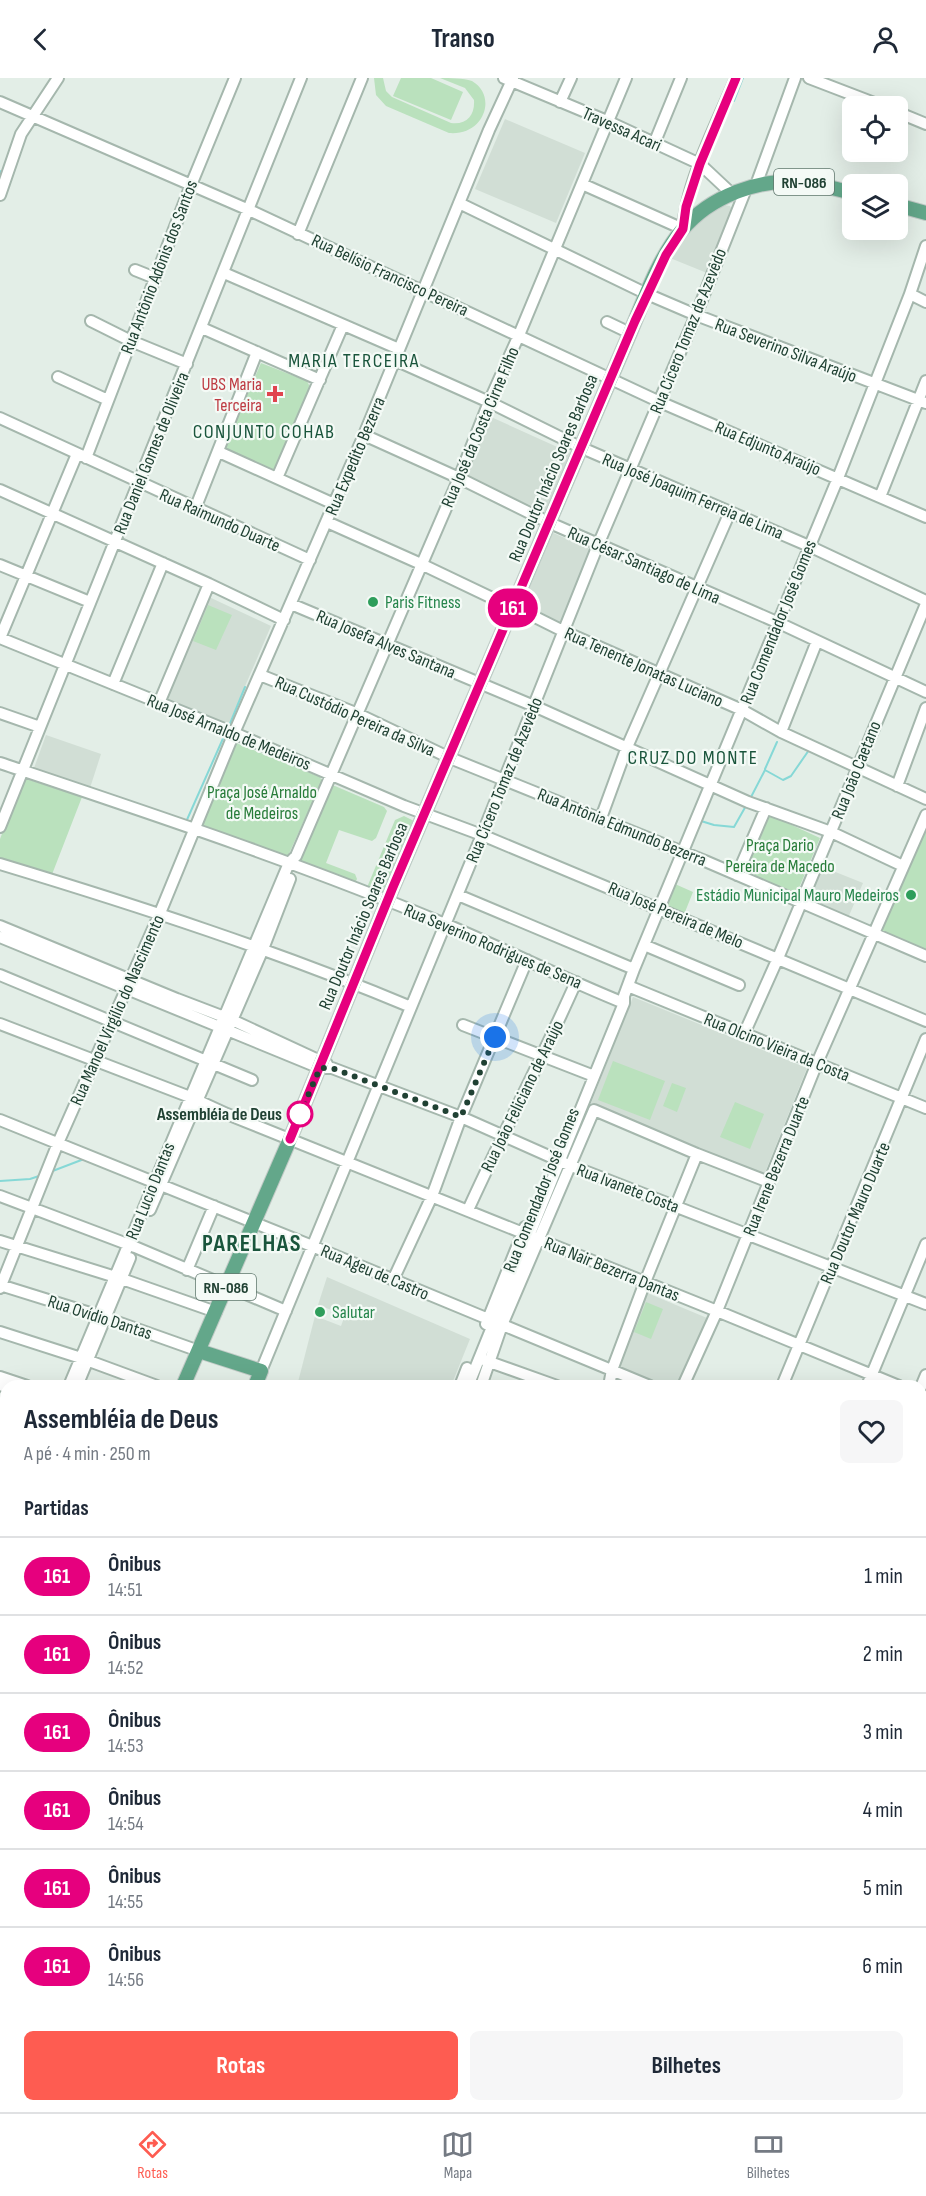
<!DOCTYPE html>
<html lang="pt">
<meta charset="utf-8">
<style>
:root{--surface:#fff;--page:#f6f6f7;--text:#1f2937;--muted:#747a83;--line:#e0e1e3;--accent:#fe5c51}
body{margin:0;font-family:"Sofia Sans Condensed",sans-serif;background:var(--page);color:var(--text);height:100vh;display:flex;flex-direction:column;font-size:22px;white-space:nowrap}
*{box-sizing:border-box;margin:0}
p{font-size:20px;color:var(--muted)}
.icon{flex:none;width:33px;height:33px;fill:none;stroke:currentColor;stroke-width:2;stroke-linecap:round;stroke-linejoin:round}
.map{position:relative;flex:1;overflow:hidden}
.sheet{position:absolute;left:0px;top:1302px;width:927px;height:732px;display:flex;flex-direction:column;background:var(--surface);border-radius:18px 18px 0 0;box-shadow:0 6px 24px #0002}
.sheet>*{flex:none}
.badge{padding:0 12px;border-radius:20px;font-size:21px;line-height:39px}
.controls{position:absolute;left:842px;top:18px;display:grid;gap:12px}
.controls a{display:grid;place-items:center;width:66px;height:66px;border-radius:9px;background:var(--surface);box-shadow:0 6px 24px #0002;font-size:30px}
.you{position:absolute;width:30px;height:30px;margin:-15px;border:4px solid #fff;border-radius:50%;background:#1a73e8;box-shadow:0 0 0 9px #1a73e833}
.map>.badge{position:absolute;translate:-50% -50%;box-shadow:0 0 0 3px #fff}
h2{padding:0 24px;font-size:22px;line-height:54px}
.round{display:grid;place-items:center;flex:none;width:63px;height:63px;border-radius:9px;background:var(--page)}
.summary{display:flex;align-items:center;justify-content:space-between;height:102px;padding:0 24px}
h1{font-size:28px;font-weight:700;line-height:45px}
.primary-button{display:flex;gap:12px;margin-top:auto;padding:12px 24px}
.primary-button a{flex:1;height:69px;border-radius:9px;background:var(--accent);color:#fff;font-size:24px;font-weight:700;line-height:69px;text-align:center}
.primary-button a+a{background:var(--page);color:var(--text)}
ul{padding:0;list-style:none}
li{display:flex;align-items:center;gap:18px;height:78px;padding:0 24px;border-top:2px solid var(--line)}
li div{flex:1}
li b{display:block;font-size:22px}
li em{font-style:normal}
li .badge{min-width:66px;font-weight:700;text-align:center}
header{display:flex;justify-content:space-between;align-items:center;height:78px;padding:0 24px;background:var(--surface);font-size:27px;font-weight:700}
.tabs{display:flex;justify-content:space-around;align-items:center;height:84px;border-top:2px solid var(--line);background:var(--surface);font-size:16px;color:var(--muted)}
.tabs a{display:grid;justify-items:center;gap:3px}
.tabs .selected{color:var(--accent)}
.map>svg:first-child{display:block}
</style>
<header><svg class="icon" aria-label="back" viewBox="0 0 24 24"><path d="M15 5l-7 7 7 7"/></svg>Transo<svg class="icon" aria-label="person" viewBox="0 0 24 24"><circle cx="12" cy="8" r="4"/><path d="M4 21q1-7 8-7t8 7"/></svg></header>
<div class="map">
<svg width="926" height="2034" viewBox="0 0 926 2034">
<rect width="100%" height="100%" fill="#e3eee7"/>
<!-- built -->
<path fill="#d1ded5" d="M 505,41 L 585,75 L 556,145 L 475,111 Z
M 723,127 L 730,128 L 734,135 L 707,195 L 670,180 L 696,147 Z
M 491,339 L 575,377 L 550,436 L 466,399 Z
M 551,454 L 590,471 L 560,547 L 518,530 Z
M 209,519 L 271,548 L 227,650 L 164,623 Z
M 46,657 L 101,676 L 90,710 L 34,690 Z
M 823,789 L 863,805 L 848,840 L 809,823 Z
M 633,919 L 807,990 L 764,1097 L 591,1025 Z
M 327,1199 L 470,1261 L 451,1308 L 297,1308 L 315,1238 L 341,1248 L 345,1237 L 318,1227 Z
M 645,1214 L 707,1240 L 676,1308 L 663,1308 L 615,1288 Z"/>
<!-- green -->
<path fill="#bae1bd" d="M 374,0 L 383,0 L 386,13 L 392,19 L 451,45 C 467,47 475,37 474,22 L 465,10 L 440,0 C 450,0 463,0 472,3 C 498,18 484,58 449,55 L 386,28 L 376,17 Z
M 401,0 L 431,0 L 463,14 L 451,42 L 393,18 Z
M 261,285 L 307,303 L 311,311 L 277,395 L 226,371 L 226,366 Z
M 208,527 L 232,537 L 216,572 L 193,563 Z
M 236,665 L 320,699 L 322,703 L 287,780 L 200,751 L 198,745 L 231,667 Z
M 27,701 L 82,719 L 51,799 L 0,781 L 0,761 L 22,703 Z
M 332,708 L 335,708 L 384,729 L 387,733 L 376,760 L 372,763 L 339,752 L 326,785 L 355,796 L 357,801 L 354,807 L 300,784 Z
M 763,737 L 770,737 L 820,760 L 796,817 L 742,796 Z
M 404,738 L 414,743 L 385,818 L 368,810 L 368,807 L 395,742 Z
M 926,748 L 926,873 L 881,855 Z
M 675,806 L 693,814 L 683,839 L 665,830 Z
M 613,983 L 665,1003 L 650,1042 L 598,1022 Z
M 672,1005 L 686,1010 L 677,1034 L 663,1028 Z
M 735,1024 L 764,1036 L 750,1071 L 720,1059 Z
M 646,1224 L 663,1231 L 651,1261 L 634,1254 Z
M 0,1929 L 6,1931 L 6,2028 L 173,2028 L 171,2034 L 0,2034 Z"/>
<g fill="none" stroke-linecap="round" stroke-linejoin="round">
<!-- stream -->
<path stroke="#86d8d6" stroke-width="2" d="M 734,23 L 743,0
M 0,93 L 0,96
M 229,648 L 245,609
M 765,691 L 777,664
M 750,721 L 765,692 L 783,702 L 791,698 L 809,672
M 701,743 L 714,747 L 734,749 L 747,726
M 186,744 L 225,656
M 634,905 L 641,888
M 50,1094 L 84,1081
M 0,1103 L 30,1101 L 42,1097
M 921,1408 L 926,1406
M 351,2034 L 353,2028
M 799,2034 L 800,2028"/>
<!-- minor casing -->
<g stroke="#a5b7ad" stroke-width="14">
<path id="minor" d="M 504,0 L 607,43 L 700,86 L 732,116
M 809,0 L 882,28
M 0,24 L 249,132 L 660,324 L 926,439
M 560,24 L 571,0
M 897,34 L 926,46
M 654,66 L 681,0
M 582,106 L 683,151 C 686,104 718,43 736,0
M 756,107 L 795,0
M 0,117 L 21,56 L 58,0
M 459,125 L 647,216 L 696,237 L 926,325
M 298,156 L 362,0
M 135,192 L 155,200
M 224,195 L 399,271
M 910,216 L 926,224
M 91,243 L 131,263 L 187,286
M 607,244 L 630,255
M 202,250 L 320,302
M 395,282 L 489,324 L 582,370 L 809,468 L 926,523
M 58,299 L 108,322
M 0,340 L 310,482
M 364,357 L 459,400 L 550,445 L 779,545 L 926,614
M 219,374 L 334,426
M 86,380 L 191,107 L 235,0
M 277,400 L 343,247
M 0,412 L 209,506 L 284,542
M 880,419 L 926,303
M 195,431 L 257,274
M 327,444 L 421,486 L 513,530 L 521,532 L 565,554 L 742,632 L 781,654 L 926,721
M 0,487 L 90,524
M 291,526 L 534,628 L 748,724 L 831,754 L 903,788
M 0,560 L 234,655 L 404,728 L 482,757 L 926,943
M 0,560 L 77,376
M 260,597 L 358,636 L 450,680 L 705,783 L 926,878
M 113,606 L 163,485
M 159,625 L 209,506
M 0,635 L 40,649
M 781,654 L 817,563
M 0,685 C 149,735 300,785 445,846 C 505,871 564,901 624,925
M 897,708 L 926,630
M 601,740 L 627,669 L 730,434
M 0,749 L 301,0
M 0,786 C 139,828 277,873 411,929
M 737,797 L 766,730
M 458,817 L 634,891
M 0,848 L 177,921 L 232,942 L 327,986
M 0,859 L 320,990 L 332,990 L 461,1039 L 569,1087 L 926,1226
M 644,867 L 739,907
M 0,897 L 252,1002
M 628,908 L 926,1030
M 0,946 L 190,1019 L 227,1036 L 717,1233 L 899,1308
M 463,947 L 594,998
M 744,956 L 778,880 L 926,526
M 0,1042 L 312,1168 L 650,1308
M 0,1118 L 135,1169 L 286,1233
M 150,1132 L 263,871 L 290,801
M 468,1132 C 503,1055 542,981 576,904
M 0,1163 L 122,1201 L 216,1234
M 187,1192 L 214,1128
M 393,1202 L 432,1118 L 461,1039 L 527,882
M 0,1207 L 106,1240 L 199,1273
M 0,1210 L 58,1065 L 160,835 L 234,655 L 364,357 L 489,52 L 513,0
M 486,1246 L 525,1149
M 0,1254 L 81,1280 L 157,1308
M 484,1282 L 557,1308
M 261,1293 L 482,757 L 598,467 L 696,237 L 746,111
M 0,1299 L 27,1308
M 0,1307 L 6,1309
M 69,1308 L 289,785 L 296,778 L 459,400 L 489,324 L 519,257 L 626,0
M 77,1308 L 130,1180
M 460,1308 L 467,1290
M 468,1308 L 624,925 L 624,918 L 634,891 L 838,400 L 910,216 L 926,168
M 481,1308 L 502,1247 L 594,1032 L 697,1076 L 769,1104
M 609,1308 L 612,1292 L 645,1204 L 697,1076
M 683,1308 L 717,1233 L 817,985 L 926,737
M 782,1308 L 926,961
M 867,1308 L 926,1166
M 921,1309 L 926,1297
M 921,1317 L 926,1319
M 0,1396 L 6,1399
M 921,1416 L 926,1418
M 0,1435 L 6,1437
M 921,1457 L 926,1446
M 0,1476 L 6,1461
M 921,1496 L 926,1498
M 0,1503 L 6,1505
M 0,1561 L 6,1563
M 921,1567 L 926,1569
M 0,1570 L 6,1573
M 0,1620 L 6,1622
M 921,1649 L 926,1651
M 0,1685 L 6,1688
M 921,1720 L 926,1722
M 0,1750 L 6,1736
M 921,1786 L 926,1788
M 0,1817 L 6,1820
M 921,1828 L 926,1830
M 0,1829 L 6,1831
M 0,1863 L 6,1857
M 921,1873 L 926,1861
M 0,1886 L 6,1888
M 921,1935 L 926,1937
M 921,1987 L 926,1990
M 392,2028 L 409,2034
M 536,2028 L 552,2034
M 765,2028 L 781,2034
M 422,2034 L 424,2028
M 575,2034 L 577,2028
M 687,2034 L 689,2028
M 854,2034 L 856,2028"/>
</g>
<!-- major casing -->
<g stroke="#c1cac6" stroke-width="16">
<path id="major" d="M 897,127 L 926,135
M 199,1273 L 261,1293 L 255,1308
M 183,1308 L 290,1061 L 393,809 L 630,255 C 645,220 658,181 682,152 C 710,118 760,100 802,104 C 819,106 836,111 852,115
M 721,2028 L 735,2034"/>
</g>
<!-- minor -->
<use href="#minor" stroke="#fff" stroke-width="10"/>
<!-- major -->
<use href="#major" stroke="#63a78a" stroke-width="14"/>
</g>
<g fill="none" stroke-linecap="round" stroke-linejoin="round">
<!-- line casing -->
<g stroke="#fff" stroke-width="14">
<path id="line" d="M 290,1061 L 393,809 L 635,243 L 666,177 L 683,151 L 686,129 L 700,86 L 736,0"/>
</g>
<!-- line -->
<use href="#line" stroke="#e6007e" stroke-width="9"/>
<!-- walk -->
<path stroke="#204133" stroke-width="6" stroke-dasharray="0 10.8" d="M 300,1036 L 320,990 L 332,990 L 461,1039 L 495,959"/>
</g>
<!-- markers -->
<path fill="#e0444e" stroke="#f4faf6" stroke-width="2" d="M272 307h6v6h6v6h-6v6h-6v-6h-6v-6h6z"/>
<g fill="#2e9e5b" stroke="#f4faf6" stroke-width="2">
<circle cx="373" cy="524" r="6"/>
<circle cx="911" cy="817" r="6"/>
<circle cx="320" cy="1234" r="6"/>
</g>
<circle fill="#fff" stroke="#e6007e" stroke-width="3" cx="300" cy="1036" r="12"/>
<g text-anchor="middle" stroke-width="4.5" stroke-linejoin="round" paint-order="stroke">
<!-- shield labels -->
<g fill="#f4faf6" stroke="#60786e" stroke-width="1.5">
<rect x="774" y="91" width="60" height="26" rx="4.5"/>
<rect x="196" y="1196" width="60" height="26" rx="4.5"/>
</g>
<g font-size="16" font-weight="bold" fill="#204133">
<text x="804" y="110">RN-086</text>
<text x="226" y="1215">RN-086</text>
</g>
<!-- street labels -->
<g font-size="18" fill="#204133" stroke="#f4faf6">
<text transform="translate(622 51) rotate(24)" y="6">Travessa Acari</text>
<text transform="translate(159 189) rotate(-69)" y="6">Rua Antônio Adônis dos Santos</text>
<text transform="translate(390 197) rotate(25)" y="6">Rua Belísio Francisco Pereira</text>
<text transform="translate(688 253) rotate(-68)" y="6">Rua Cícero Tomaz de Azevêdo</text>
<text transform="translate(786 272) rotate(21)" y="6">Rua Severino Silva Araújo</text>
<text transform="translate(480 349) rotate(-67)" y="6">Rua José da Costa Cirne Filho</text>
<text transform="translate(768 370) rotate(23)" y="6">Rua Edjunto Araújo</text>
<text transform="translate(151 375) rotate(-68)" y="6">Rua Daniel Gomes de Oliveira</text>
<text transform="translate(355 378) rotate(-67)" y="6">Rua Expedito Bezerra</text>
<text transform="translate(553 390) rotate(-67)" y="6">Rua Doutor Inácio Soares Barbosa</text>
<text transform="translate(693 418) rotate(23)" y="6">Rua José Joaquim Ferreia de Lima</text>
<text transform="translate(220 442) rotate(24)" y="6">Rua Raimundo Duarte</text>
<text transform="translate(644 487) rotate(24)" y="6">Rua César Santiago de Lima</text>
<text transform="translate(778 544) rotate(-68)" y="6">Rua Comendador José Gomes</text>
<text transform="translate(386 566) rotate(23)" y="6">Rua Josefa Alves Santana</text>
<text transform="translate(644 589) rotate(24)" y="6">Rua Tenente Jonatas Luciano</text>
<text transform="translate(355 638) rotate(24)" y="6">Rua Custódio Pereira da Silva</text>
<text transform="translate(229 654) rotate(22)" y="6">Rua José Arnaldo de Medeiros</text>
<text transform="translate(856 692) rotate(-68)" y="6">Rua João Caetano</text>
<text transform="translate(504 702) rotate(-68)" y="6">Rua Cícero Tomaz de Azevêdo</text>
<text transform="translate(622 749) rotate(22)" y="6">Rua Antônia Edmundo Bezerra</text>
<text transform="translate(676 837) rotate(23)" y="6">Rua José Pereira de Melo</text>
<text transform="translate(363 838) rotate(-67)" y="6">Rua Doutor Inácio Soares Barbosa</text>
<text transform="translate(493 868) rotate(23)" y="6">Rua Severino Rodrigues de Sena</text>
<text transform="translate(117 932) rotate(-66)" y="6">Rua Manoel Virgílio do Nascimento</text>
<text transform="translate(777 969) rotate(22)" y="6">Rua Olcino Vieira da Costa</text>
<text transform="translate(522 1018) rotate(-64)" y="6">Rua João Feliciano de Araújo</text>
<text transform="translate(776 1088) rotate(-68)" y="6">Rua Irene Bezerra Duarte</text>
<text transform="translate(628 1110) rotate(21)" y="6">Rua Ivanete Costa</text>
<text transform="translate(541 1112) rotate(-68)" y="6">Rua Comendador José Gomes</text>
<text transform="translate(150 1113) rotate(-68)" y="6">Rua Lucio Dantas</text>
<text transform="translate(855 1135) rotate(-67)" y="6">Rua Doutor Mauro Duarte</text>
<text transform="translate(612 1191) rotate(22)" y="6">Rua Nair Bezerra Dantas</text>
<text transform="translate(375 1194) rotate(23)" y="6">Rua Ageu de Castro</text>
<text transform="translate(100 1239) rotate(18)" y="6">Rua Ovídio Dantas</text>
</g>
<!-- health labels -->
<g font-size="18" fill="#be3a42" stroke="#f4faf6" text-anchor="end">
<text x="262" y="312">UBS Maria<tspan x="262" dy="21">Terceira</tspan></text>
</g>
<!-- leisure labels -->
<g font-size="18" fill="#27864d" stroke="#f4faf6" text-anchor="start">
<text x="385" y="530">Paris Fitness</text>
<text x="899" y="823" text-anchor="end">Estádio Municipal Mauro Medeiros</text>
<text x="332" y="1240">Salutar</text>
</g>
<!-- park labels -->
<g font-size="18" fill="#277c39" stroke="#f4faf6">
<text x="262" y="720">Praça José Arnaldo<tspan x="262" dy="21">de Medeiros</tspan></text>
<text x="780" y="773">Praça Dario<tspan x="780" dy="21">Pereira de Macedo</tspan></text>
</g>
<!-- stop labels -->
<g font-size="18" font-weight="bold" fill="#204133" stroke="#f4faf6" text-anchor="end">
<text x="282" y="1042">Assembléia de Deus</text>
</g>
<!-- neighbourhood labels -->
<g font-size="20" letter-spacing="1.5" fill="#1a553c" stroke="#f4faf6">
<text x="354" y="289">MARIA TERCEIRA</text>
<text x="264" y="360">CONJUNTO COHAB</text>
<text x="693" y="686">CRUZ DO MONTE</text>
</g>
<!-- district labels -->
<g font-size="24" font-weight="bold" letter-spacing="1.5" fill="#1a553c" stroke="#f4faf6">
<text x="252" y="1173">PARELHAS</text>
</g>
</g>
</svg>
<div class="controls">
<a><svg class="icon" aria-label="locate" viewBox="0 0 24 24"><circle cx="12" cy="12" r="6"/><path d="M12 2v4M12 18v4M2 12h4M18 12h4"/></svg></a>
<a><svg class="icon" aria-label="layers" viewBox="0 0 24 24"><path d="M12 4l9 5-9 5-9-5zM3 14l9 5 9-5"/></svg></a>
</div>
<div class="you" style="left:495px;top:959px"></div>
<b class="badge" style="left:513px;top:530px;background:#e6007e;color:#fff">161</b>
<section class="sheet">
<div class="summary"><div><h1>Assembléia de Deus</h1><p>A pé · 4 min · 250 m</p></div><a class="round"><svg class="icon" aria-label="heart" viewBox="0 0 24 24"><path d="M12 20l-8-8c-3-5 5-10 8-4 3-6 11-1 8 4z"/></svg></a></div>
<h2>Partidas</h2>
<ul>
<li><span class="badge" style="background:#e6007e;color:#fff">161</span><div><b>Ônibus</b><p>14:51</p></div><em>1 min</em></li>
<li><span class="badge" style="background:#e6007e;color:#fff">161</span><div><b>Ônibus</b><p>14:52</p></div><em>2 min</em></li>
<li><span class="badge" style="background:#e6007e;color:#fff">161</span><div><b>Ônibus</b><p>14:53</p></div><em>3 min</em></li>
<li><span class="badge" style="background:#e6007e;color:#fff">161</span><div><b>Ônibus</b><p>14:54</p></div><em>4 min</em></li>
<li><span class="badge" style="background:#e6007e;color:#fff">161</span><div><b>Ônibus</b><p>14:55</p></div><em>5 min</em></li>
<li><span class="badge" style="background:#e6007e;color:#fff">161</span><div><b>Ônibus</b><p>14:56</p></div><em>6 min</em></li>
</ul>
<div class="primary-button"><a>Rotas</a><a>Bilhetes</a></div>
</section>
</div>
<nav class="tabs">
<a class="selected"><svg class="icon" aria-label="directions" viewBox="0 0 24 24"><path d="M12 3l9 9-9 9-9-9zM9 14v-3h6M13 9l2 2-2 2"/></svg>Rotas</a>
<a><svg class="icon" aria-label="map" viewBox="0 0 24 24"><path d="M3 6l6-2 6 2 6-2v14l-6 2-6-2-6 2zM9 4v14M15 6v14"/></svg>Mapa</a>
<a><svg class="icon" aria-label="tickets" viewBox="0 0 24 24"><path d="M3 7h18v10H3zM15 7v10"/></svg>Bilhetes</a>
</nav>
